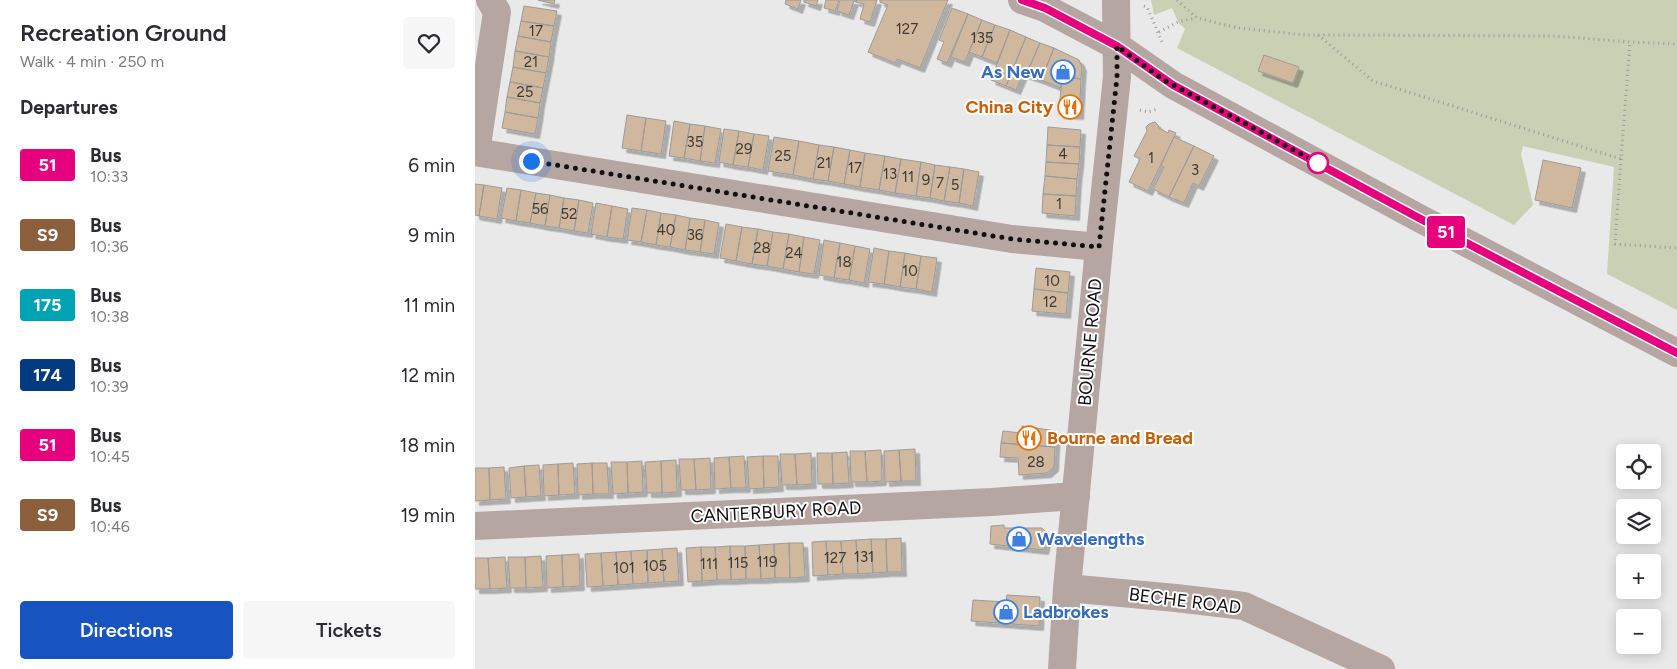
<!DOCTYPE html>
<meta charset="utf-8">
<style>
:root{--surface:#fff;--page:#f7f7f7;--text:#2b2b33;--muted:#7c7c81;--accent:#1754bf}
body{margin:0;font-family:Figtree,sans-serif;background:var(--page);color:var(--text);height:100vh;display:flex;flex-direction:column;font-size:19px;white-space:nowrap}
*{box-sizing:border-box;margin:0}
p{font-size:16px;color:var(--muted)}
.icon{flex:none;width:28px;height:28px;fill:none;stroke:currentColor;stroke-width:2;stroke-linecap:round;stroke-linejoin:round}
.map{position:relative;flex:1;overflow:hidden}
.drawer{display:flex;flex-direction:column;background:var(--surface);width:475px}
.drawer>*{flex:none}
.badge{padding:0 10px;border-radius:4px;font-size:18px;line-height:32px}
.buttons{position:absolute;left:1141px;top:444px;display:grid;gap:10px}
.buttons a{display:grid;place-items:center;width:45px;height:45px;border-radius:5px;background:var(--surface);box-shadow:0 2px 12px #0003;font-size:25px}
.you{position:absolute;width:25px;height:25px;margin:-12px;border:4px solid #fff;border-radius:50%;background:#1a73e8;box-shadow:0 0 0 8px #1a73e833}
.map>.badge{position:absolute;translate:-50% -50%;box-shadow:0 0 0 2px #fff}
h2{padding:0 20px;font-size:19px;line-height:45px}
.round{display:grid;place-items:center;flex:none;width:52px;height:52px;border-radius:5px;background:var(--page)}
.overview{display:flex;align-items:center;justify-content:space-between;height:85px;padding:0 20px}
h1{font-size:24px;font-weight:600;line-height:38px}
.action{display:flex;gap:10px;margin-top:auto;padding:10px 20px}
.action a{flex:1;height:58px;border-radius:5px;background:var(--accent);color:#fff;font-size:20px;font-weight:600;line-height:58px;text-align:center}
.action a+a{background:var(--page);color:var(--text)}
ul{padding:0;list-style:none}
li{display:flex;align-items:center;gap:15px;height:70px;padding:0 20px}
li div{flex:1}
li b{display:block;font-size:19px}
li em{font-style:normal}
li .badge{min-width:55px;font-weight:700;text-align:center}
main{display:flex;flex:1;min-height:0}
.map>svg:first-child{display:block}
</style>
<main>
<section class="drawer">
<div class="overview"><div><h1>Recreation Ground</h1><p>Walk · 4 min · 250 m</p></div><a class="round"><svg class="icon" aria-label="heart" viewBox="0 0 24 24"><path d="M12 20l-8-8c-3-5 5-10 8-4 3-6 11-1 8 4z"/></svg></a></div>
<h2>Departures</h2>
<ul>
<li><span class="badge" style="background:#e6007e;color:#fff">51</span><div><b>Bus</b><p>10:33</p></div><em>6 min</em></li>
<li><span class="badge" style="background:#8b5e3c;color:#fff">S9</span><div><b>Bus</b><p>10:36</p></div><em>9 min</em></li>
<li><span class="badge" style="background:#00a3b4;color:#fff">175</span><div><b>Bus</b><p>10:38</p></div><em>11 min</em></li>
<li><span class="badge" style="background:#003b80;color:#fff">174</span><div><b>Bus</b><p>10:39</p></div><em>12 min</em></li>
<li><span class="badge" style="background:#e6007e;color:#fff">51</span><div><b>Bus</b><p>10:45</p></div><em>18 min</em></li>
<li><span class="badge" style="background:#8b5e3c;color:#fff">S9</span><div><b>Bus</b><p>10:46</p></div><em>19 min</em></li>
</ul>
<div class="action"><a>Directions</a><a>Tickets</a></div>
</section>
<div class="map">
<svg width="1202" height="669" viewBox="0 0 1202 669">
<defs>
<filter id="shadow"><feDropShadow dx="4.5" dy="4.5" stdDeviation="0" flood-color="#0004"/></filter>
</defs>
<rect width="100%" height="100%" fill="#e9e9ea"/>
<!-- green -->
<path fill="#c9d0b4" d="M 676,0 L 1202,0 L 1202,310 L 1132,274 L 1139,167 L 1048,146 L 1046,154 L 1058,205 L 1039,225 L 702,48 L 710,29 L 703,22 L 697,8 L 679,15 Z"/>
<!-- building -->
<path fill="#d0b89e" stroke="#9c9b9a" filter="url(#shadow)" d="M 63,0 L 80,0 L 79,4 Z
M 311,0 L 326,0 L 323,9 L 310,4 Z
M 329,0 L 343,0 L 341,6 L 329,2 Z
M 351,0 L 364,0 L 360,11 L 349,8 Z
M 365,0 L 382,0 L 381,2 L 379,1 L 374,15 L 362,11 Z
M 382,0 L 402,0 L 395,22 L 385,19 L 389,4 L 381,2 Z
M 405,0 L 473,0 L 445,68 L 422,59 L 420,63 L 393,52 L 413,5 L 405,2 Z
M 49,6 L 82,11 L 79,26 L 46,21 Z
M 477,8 L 493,14 L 472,63 L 462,59 L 469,42 L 464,40 Z
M 493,14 L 507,20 L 490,62 L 476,57 Z
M 507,20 L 520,25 L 507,57 L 494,52 Z
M 46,21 L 79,26 L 76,42 L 43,36 Z
M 520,25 L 535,30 L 522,63 L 507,57 Z
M 535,30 L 551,37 L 531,86 L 516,80 Z
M 43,36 L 76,42 L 74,57 L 40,51 Z
M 551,37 L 565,43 L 551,75 L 548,74 L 541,90 L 531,86 Z
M 565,43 L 579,48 L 566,80 L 551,75 Z
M 579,48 L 604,60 L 607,67 L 606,79 L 587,76 L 586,88 L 566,80 Z
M 40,51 L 74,57 L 71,73 L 38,67 Z
M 789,55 L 824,67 L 818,83 L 783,71 Z
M 38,67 L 71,73 L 68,88 L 35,82 Z
M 587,76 L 606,79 L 605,100 L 585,99 Z
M 35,82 L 68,88 L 65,103 L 32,97 Z
M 32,97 L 65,103 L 63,118 L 30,112 Z
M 585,99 L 605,100 L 604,115 L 584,114 Z
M 30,112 L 63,118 L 60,134 L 27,128 Z
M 152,115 L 171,118 L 166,151 L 147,148 Z
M 171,118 L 191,121 L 186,154 L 166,151 Z
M 199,121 L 215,124 L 209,158 L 194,156 Z
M 680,122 L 683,125 L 684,128 L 693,133 L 694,130 L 701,133 L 673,191 L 654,182 L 665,159 L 659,156 L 672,131 L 671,127 L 674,124 Z
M 215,124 L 230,126 L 225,161 L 209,158 Z
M 230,126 L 246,129 L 240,163 L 225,161 Z
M 573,127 L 606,130 L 605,147 L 572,145 Z
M 249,129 L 264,131 L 258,165 L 244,162 Z
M 264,131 L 279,134 L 273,167 L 258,165 Z
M 279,134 L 294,136 L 288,170 L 273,167 Z
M 299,137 L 324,141 L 318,175 L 293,171 Z
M 699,137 L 719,146 L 694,197 L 678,189 L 689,167 L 686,165 Z
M 324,141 L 344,145 L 338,179 L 318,175 Z
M 344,145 L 359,147 L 353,181 L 338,179 Z
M 572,145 L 605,147 L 604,164 L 571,162 Z
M 719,146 L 739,156 L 724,186 L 718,183 L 709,203 L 694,197 Z
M 359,147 L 375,150 L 369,184 L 353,181 Z
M 375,150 L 390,153 L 385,187 L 369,184 Z
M 390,153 L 410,156 L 404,190 L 385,187 Z
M 410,156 L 426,159 L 420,193 L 404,190 Z
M 426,159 L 446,162 L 441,196 L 420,193 Z
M 1068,160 L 1106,168 L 1097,208 L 1060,200 Z
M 446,162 L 460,165 L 455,198 L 441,196 Z
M 571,162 L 604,164 L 602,179 L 570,176 Z
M 460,165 L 475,167 L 469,201 L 455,198 Z
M 475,167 L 489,169 L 484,203 L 469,201 Z
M 489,169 L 504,172 L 498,206 L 484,203 Z
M 570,176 L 602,179 L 601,196 L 568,194 Z
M 0,184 L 9,185 L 4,216 L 0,215 Z
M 9,185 L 27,188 L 22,219 L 4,216 Z
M 32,188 L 46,190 L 41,221 L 26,218 Z
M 46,190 L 61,193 L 55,223 L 41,221 Z
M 61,193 L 75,195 L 70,226 L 55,223 Z
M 568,194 L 601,196 L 600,216 L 567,213 Z
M 75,195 L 89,198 L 84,228 L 70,226 Z
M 89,198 L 104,200 L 99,231 L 84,228 Z
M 104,200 L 118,203 L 113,233 L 99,231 Z
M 121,203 L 137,206 L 132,237 L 116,234 Z
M 137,206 L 153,209 L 148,239 L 132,237 Z
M 157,208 L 172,210 L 166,242 L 152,240 Z
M 172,210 L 186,213 L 181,245 L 166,242 Z
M 186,213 L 201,215 L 195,247 L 181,245 Z
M 201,215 L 215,218 L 210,250 L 195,247 Z
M 215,218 L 230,220 L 225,252 L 210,250 Z
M 230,220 L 244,223 L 239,254 L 225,252 Z
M 251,224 L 267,227 L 261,261 L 245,258 Z
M 267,227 L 283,229 L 277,264 L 261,261 Z
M 283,229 L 298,232 L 292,266 L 277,264 Z
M 298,232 L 314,234 L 308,269 L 292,266 Z
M 314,234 L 329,237 L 324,272 L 308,269 Z
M 329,237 L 345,240 L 339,274 L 324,272 Z
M 349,240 L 365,243 L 359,278 L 344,275 Z
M 365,243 L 380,246 L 374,280 L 359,278 Z
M 380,246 L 395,249 L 389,283 L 374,280 Z
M 399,248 L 414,251 L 409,284 L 393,282 Z
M 414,251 L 430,253 L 425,287 L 409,284 Z
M 430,253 L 446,256 L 441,289 L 425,287 Z
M 446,256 L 462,258 L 457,292 L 441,289 Z
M 561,268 L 595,272 L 593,293 L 559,289 Z
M 559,289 L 593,293 L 591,314 L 557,311 Z
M 547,426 L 581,431 L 580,447 L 526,443 L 528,431 L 546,433 Z
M 526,443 L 580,447 L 579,467 L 572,473 L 544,475 L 543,458 L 525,457 Z
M 440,449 L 441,481 L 426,481 L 424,450 Z
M 406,450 L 407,481 L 392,482 L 390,451 Z
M 424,450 L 426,481 L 410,482 L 409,451 Z
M 375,451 L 390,451 L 392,482 L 376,482 Z
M 372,452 L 374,483 L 358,484 L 357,453 Z
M 336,453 L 337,484 L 322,485 L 320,454 Z
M 342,453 L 357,453 L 358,484 L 343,484 Z
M 305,454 L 320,454 L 322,485 L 307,485 Z
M 269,456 L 271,488 L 256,488 L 254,457 Z
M 288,456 L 289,488 L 274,489 L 272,457 Z
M 288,456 L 303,456 L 304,487 L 289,488 Z
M 254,457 L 256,488 L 240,489 L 239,458 Z
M 235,458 L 236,489 L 221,490 L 219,459 Z
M 204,459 L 219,459 L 221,490 L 206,490 Z
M 201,460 L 202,492 L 187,493 L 186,461 Z
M 167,461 L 168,492 L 153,493 L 152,462 Z
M 186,461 L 187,493 L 172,493 L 170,462 Z
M 136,462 L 152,462 L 153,493 L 138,494 Z
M 98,463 L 100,494 L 84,495 L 83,464 Z
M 117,463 L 118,494 L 103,495 L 102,464 Z
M 117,463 L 132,463 L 134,494 L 118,494 Z
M 83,464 L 84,495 L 69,496 L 68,465 Z
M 64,465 L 66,496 L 51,497 L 49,466 Z
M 49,466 L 51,497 L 36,498 L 34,468 Z
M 29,467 L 31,499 L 15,500 L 14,468 Z
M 0,468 L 14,468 L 15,500 L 0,501 Z
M 529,525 L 529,528 L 567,528 L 573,534 L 569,550 L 515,544 L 516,526 Z
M 426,538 L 427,572 L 412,572 L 411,539 Z
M 396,539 L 398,573 L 383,574 L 381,540 Z
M 396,539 L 411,539 L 412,572 L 398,573 Z
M 381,540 L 383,574 L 368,574 L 366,541 Z
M 351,541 L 353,575 L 338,576 L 337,542 Z
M 351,541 L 366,541 L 368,574 L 353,575 Z
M 314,543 L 315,578 L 300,578 L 299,544 Z
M 314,543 L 328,543 L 330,577 L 315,578 Z
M 299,544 L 300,578 L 286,579 L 284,545 Z
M 284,545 L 286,579 L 271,579 L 270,546 Z
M 255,546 L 256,580 L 242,580 L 240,547 Z
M 255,546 L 270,546 L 271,579 L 256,580 Z
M 226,547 L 227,581 L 213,582 L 211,548 Z
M 226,547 L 240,547 L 242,580 L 227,581 Z
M 202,548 L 204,581 L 189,582 L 187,549 Z
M 187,549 L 189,582 L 173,583 L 172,550 Z
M 172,550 L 173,583 L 158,584 L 156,551 Z
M 156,551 L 158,584 L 143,585 L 141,552 Z
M 141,552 L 143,585 L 128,586 L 126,553 Z
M 126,553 L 128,586 L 112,587 L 110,554 Z
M 104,554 L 105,586 L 88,587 L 87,555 Z
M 87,555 L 88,587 L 72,588 L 71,556 Z
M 66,556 L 68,587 L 51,588 L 50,557 Z
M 30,557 L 32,588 L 15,589 L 13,558 Z
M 33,557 L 50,557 L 51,588 L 35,588 Z
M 0,558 L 13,558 L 15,589 L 0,589 Z
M 532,595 L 565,597 L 564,626 L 496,621 L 498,600 L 531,602 Z"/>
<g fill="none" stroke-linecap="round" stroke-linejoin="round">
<!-- path -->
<path stroke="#9a9a9a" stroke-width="3" stroke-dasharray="1 4" stroke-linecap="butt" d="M 702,0 L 722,18 L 763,28 L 830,35 L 1080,36 L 1155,42 L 1202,44
M 669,6 L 672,7 L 688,44
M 684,32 L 703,22 L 721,18
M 843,35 L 898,81 L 1146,159 L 1155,42
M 665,110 L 673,112 L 683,109
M 1146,159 L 1140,244 L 1202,248"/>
<!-- minor -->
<path stroke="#b6a6a1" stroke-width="28" d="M 0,152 L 537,239 L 624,247
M 1,152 L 22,12 L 15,0
M 0,526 L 517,502 L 601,496
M 592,588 L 701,598 L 769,606 L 906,669"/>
<!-- tertiary -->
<path stroke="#b6a6a1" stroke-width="28" d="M 547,0 L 570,8 L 642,46 L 698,85 L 942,217 L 1202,353
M 587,669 L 592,588 L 624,247 L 642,77 L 641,0"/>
</g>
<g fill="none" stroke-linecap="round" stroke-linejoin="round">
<!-- line casing -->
<g stroke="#fff" stroke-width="11">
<path id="line" d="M 547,0 L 570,8 L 642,46 L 698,85 L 942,217 L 1202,353"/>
</g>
<!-- line -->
<use href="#line" stroke="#e6007e" stroke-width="8"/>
<!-- walk -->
<path stroke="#101010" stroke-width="5" stroke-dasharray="0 9" d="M 56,161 L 537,239 L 624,247 L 642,77 L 642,46 L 689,80 L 843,163"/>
</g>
<!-- icons -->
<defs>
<g id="shop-ring" transform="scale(1.25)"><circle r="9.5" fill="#fff" stroke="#3f7fe0" stroke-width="1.5"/><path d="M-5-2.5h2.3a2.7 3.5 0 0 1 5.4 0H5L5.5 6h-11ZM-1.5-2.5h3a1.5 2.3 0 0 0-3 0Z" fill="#3f7fe0"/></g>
<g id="restaurant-ring" transform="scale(1.25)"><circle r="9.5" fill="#fff" stroke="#e8710a" stroke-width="1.5"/><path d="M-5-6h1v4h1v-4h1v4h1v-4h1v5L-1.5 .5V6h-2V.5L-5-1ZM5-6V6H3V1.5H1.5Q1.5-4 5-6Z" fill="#e8710a"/></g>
</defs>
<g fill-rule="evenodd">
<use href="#shop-ring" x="588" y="72"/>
<use href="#restaurant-ring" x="595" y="107"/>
<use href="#restaurant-ring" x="554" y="438"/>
<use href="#shop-ring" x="544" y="539"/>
<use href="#shop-ring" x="531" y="612"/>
</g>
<!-- markers -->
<circle fill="#fff" stroke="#e6007e" stroke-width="2.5" cx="843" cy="163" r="10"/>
<g text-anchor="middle" stroke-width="4" stroke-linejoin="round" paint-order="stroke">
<!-- number labels -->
<g font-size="15" fill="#403a34">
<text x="432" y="34">127</text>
<text x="61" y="36">17</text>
<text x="507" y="43">135</text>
<text x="56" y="67">21</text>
<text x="50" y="97">25</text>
<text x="220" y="147">35</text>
<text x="269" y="154">29</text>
<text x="588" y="159">4</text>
<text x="308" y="161">25</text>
<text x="676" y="163">1</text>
<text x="349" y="168">21</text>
<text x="380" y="173">17</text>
<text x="720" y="175">3</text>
<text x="415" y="179">13</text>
<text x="433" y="182">11</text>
<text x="451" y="185">9</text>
<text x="465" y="188">7</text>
<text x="480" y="190">5</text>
<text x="584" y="209">1</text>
<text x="65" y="214">56</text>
<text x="94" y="219">52</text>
<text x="191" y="235">40</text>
<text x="220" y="240">36</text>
<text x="287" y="253">28</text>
<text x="319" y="258">24</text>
<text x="369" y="267">18</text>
<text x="435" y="276">10</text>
<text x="577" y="286">10</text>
<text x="575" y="307">12</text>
<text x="561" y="467">28</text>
<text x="389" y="562">131</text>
<text x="360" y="563">127</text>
<text x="292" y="567">119</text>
<text x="263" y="568">115</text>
<text x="234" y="569">111</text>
<text x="180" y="571">105</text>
<text x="149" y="573">101</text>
</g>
<!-- shop labels -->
<g font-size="18" font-weight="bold" fill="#366cbe" stroke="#fff" text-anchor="start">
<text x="570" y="78" text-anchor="end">As New</text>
<text x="562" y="545">Wavelengths</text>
<text x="548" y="618">Ladbrokes</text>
</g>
<!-- food labels -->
<g font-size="18" font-weight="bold" fill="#c56008" stroke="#fff" text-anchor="end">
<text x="578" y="113">China City</text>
<text x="572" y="444" text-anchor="start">Bourne and Bread</text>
</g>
<!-- street labels -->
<g font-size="18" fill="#101010" stroke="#fff">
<text transform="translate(615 342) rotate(-85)" y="6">BOURNE ROAD</text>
<text transform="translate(301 512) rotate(-3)" y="6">CANTERBURY ROAD</text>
<text transform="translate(710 601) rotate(7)" y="6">BECHE ROAD</text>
</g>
</g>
</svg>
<div class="buttons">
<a><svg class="icon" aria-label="locate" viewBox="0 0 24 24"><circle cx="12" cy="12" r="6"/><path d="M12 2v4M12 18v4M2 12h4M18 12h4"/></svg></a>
<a><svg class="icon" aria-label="layers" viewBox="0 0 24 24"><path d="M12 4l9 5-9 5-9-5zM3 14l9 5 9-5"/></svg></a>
<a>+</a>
<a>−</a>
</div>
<div class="you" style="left:56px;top:161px"></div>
<b class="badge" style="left:971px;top:232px;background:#e6007e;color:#fff">51</b>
</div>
</main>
